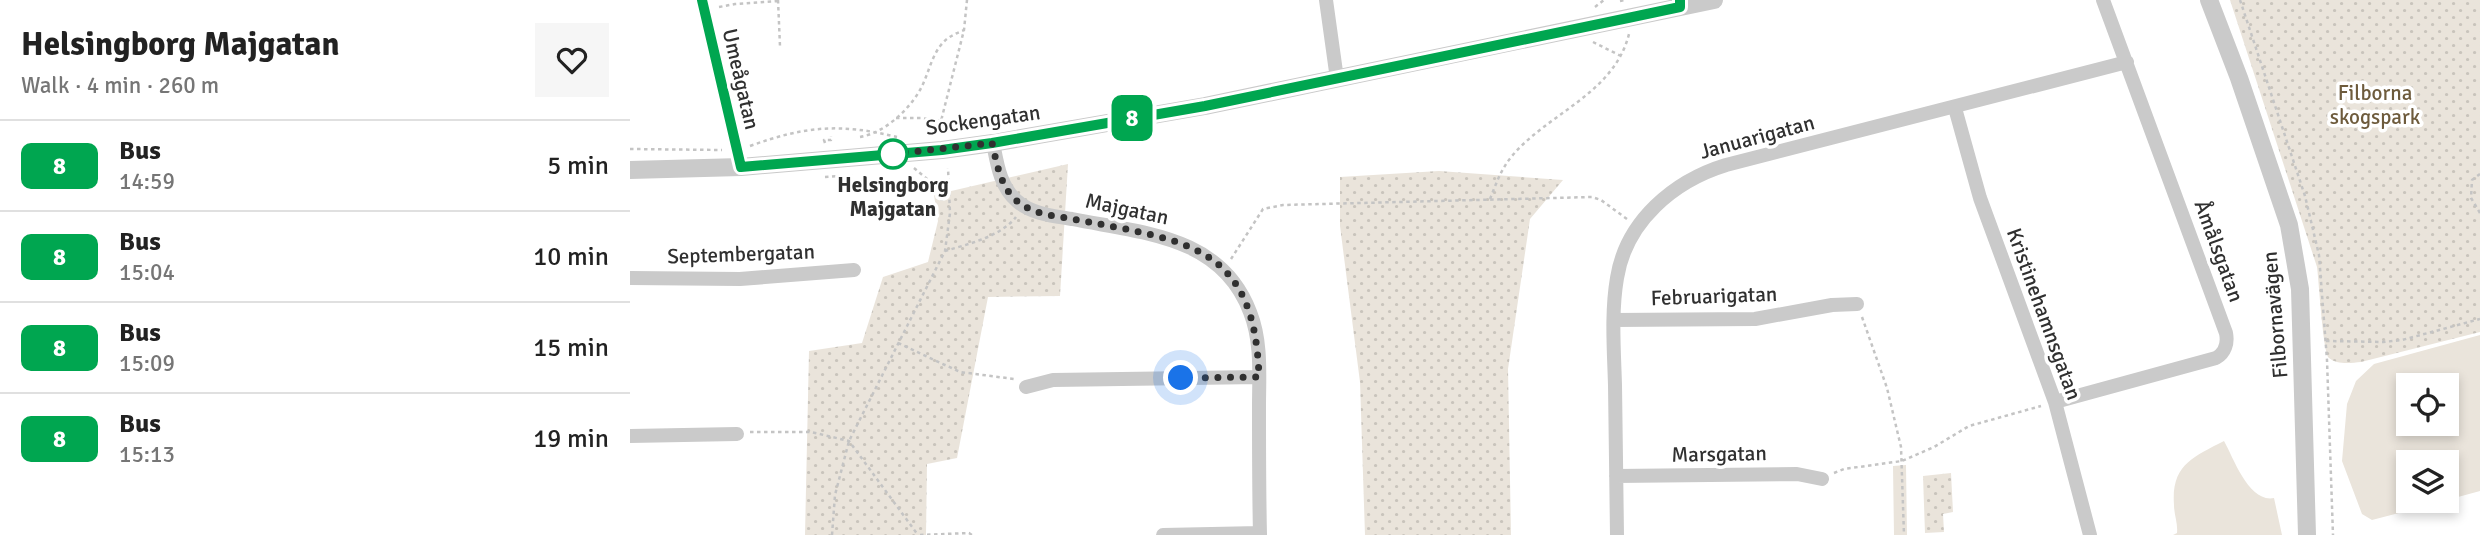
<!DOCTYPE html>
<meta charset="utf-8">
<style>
:root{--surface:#fff;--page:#f6f6f6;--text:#222;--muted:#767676;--line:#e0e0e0}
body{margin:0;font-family:Signika,sans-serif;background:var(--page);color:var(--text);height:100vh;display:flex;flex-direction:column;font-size:26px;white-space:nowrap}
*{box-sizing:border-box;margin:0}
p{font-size:23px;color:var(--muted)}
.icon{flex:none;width:38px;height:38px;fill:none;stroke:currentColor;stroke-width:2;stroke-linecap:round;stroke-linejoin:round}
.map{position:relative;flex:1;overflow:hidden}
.side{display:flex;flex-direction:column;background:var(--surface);width:630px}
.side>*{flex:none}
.badge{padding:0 14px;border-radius:10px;font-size:24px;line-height:46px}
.tools{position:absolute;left:1766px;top:373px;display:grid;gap:14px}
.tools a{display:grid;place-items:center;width:63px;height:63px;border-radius:0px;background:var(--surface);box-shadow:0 4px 10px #0003;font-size:35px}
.you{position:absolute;width:35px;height:35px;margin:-18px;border:5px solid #fff;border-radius:50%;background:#1a73e8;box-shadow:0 0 0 10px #1a73e833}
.map>.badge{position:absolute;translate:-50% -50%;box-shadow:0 0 0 4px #fff}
.round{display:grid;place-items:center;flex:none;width:74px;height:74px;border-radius:0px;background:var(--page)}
.overview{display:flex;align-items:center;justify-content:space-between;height:119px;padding:0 21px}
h1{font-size:33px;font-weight:700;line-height:52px}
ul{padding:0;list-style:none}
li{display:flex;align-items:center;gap:21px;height:91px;padding:0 21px;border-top:2px solid var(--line)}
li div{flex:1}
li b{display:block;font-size:26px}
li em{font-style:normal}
li .badge{min-width:77px;font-weight:700;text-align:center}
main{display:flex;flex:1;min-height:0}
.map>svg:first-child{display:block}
</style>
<main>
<section class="side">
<div class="overview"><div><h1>Helsingborg Majgatan</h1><p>Walk · 4 min · 260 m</p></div><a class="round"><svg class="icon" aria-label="heart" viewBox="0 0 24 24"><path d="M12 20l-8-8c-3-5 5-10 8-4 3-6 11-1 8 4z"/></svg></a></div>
<ul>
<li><span class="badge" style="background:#00a650;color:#fff">8</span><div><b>Bus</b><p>14:59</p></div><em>5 min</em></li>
<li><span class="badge" style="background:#00a650;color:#fff">8</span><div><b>Bus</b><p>15:04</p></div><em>10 min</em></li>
<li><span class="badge" style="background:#00a650;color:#fff">8</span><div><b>Bus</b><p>15:09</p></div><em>15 min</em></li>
<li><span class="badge" style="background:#00a650;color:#fff">8</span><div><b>Bus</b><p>15:13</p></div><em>19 min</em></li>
</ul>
</section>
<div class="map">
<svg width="1850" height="535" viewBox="0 0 1850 535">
<defs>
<pattern id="park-dots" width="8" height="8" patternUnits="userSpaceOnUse" patternTransform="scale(1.75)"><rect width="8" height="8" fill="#eae4db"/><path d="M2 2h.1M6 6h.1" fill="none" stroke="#c9c4bc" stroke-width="1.8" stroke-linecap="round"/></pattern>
</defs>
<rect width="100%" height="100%" fill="#fff"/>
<!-- grass -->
<path fill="#eae4db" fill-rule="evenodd" d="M 1850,335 L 1850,491 L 1817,500 L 1816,462 L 1778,462 L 1778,500 L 1815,501 L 1742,520 L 1732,514 L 1712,461 L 1717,404 L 1726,381 L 1744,364 ZM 1816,385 L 1816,424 L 1778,424 L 1778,385 Z
M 1594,441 C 1604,459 1619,503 1644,498 L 1652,535 L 1543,535 L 1547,533 C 1548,523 1544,515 1544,505 C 1541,465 1563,457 1594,441 Z
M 1276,465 L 1277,535 L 1264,535 L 1263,466 Z"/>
<!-- park -->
<path fill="url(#park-dots)" d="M 1600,0 L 1850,0 L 1850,332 L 1731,362 C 1721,363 1707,365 1699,358 C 1693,353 1689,281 1687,267 Z
M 438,164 L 430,296 L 358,297 L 327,458 L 297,464 L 296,535 L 175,535 L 179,351 L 232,343 L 253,277 L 298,262 L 308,221 L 304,195 Z
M 809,171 L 933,180 L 900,219 L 878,369 L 881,535 L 735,535 L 730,382 L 710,226 L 710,177 Z
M 1321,473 L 1323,512 L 1313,514 L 1314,532 L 1295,533 L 1293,476 Z"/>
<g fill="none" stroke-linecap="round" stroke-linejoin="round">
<!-- path -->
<path stroke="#c4c4c4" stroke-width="2.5" stroke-dasharray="3.5 3.5" stroke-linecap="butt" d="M 148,0 L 150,46
M 1610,0 L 1675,196 L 1689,255 L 1697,360 L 1703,535
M 990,1 L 995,0
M 89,7 L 105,4 L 148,1
M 965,7 L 974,0
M 963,42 L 991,56
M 266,118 L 291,118 L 311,121
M 313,133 L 311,121 L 334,30 L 337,0
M 230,137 C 254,133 278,111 290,90 C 298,76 301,57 311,45 C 317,37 325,34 334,30
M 195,143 L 194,140 L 201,140 L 201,136
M 120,146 C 175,126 210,123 267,137
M 0,149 L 92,150
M 284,168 L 303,184 L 319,180
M 1850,174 L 1842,180 L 1841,198 L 1850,213
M 195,177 L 223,175
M 860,199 C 866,184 871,169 882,156 C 918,113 984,94 999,34
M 315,251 C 338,244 370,237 386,217
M 601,259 L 633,209 L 653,205 L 962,197 L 971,200 L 997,219
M 1232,317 L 1257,388 L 1271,447 L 1274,535
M 1696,341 L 1753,342 L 1772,340 L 1850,319
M 268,343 L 330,372 L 384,379
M 120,432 L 181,432 L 219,441 L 288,535
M 1204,473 L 1214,469 L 1272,461 L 1304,447 L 1339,426 L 1411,406
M 202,535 L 205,495 L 219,441 L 315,251 L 320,213 L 318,168
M 290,535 L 339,533 L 342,535"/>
<!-- minor -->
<path stroke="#cacaca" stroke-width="14" d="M 72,0 L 111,167
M 696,0 L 707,79
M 1325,108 L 1350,198 L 1425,402 L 1460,535
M 363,143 C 367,163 370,187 387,201 C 401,214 424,216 442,219 C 511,233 591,235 620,312 C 632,342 629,376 629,407 C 629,450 629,492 630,535
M 0,278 L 110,279 L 224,270
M 984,320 L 1125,319 L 1202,305 L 1227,304
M 396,387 L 423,380 L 629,377
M 1425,402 L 1586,358 C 1595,353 1598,343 1596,333 L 1473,0
M 0,436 L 107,434
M 986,476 L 1167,474 L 1192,479
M 533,535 L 630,533
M 987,535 C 986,485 986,435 985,385 C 984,350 981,313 987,278 C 996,221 1044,181 1096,165 L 1497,62"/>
<!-- tertiary -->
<path stroke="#cacaca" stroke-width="18" d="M 1579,0 L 1609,78 L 1659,225 L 1670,289 L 1677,535
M 0,170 L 111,167 L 312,150 L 363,143 L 575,106 L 1084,0"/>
</g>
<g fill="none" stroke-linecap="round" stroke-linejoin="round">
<!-- line casing -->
<g stroke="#fff" stroke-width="16">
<path id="line" d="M 72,0 L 111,167 L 312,150 L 362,143 L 575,106 L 998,18 L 1050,7 L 1050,0"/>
</g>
<!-- line -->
<use href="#line" stroke="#00a650" stroke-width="10"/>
<!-- walk -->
<path stroke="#303030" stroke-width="7" stroke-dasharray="0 12.6" d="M 263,154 L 362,143 C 367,163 370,187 387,201 C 403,215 428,216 448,220 C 556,241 625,244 629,377 L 551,378"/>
</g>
<!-- markers -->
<circle fill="#fff" stroke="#00a650" stroke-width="3.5" cx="263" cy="154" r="14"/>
<g text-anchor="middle" stroke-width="7" stroke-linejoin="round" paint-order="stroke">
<!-- street labels -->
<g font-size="21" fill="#303030" stroke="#fff">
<text transform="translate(111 79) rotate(77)" y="7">Umeågatan</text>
<text transform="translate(353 120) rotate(-8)" y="7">Sockengatan</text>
<text transform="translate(1127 137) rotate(-15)" y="7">Januarigatan</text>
<text transform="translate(497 209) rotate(12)" y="7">Majgatan</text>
<text transform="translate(1589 251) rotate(70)" y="7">Åmålsgatan</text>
<text transform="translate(111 254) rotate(-2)" y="7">Septembergatan</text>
<text transform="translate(1084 296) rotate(-2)" y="7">Februarigatan</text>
<text transform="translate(1414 314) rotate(70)" y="7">Kristinehamnsgatan</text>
<text transform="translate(1645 315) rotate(-95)" y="7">Filbornavägen</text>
<text transform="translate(1089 454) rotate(-1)" y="7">Marsgatan</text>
</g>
<!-- park labels -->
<g font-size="21" fill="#6e5b3c" stroke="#fff">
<text x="1745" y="100">Filborna<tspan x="1745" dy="24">skogspark</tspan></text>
</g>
<!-- stop labels -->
<g font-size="21" font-weight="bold" fill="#303030" stroke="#fff">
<text x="263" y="192">Helsingborg<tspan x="263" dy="24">Majgatan</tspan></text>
</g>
</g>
</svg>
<div class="tools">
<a><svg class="icon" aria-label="locate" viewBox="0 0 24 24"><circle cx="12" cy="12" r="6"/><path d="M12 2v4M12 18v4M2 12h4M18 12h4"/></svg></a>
<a><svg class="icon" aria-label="layers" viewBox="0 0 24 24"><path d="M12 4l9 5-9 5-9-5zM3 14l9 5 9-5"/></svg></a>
</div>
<div class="you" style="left:551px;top:378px"></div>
<b class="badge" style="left:502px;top:118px;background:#00a650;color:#fff">8</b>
</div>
</main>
